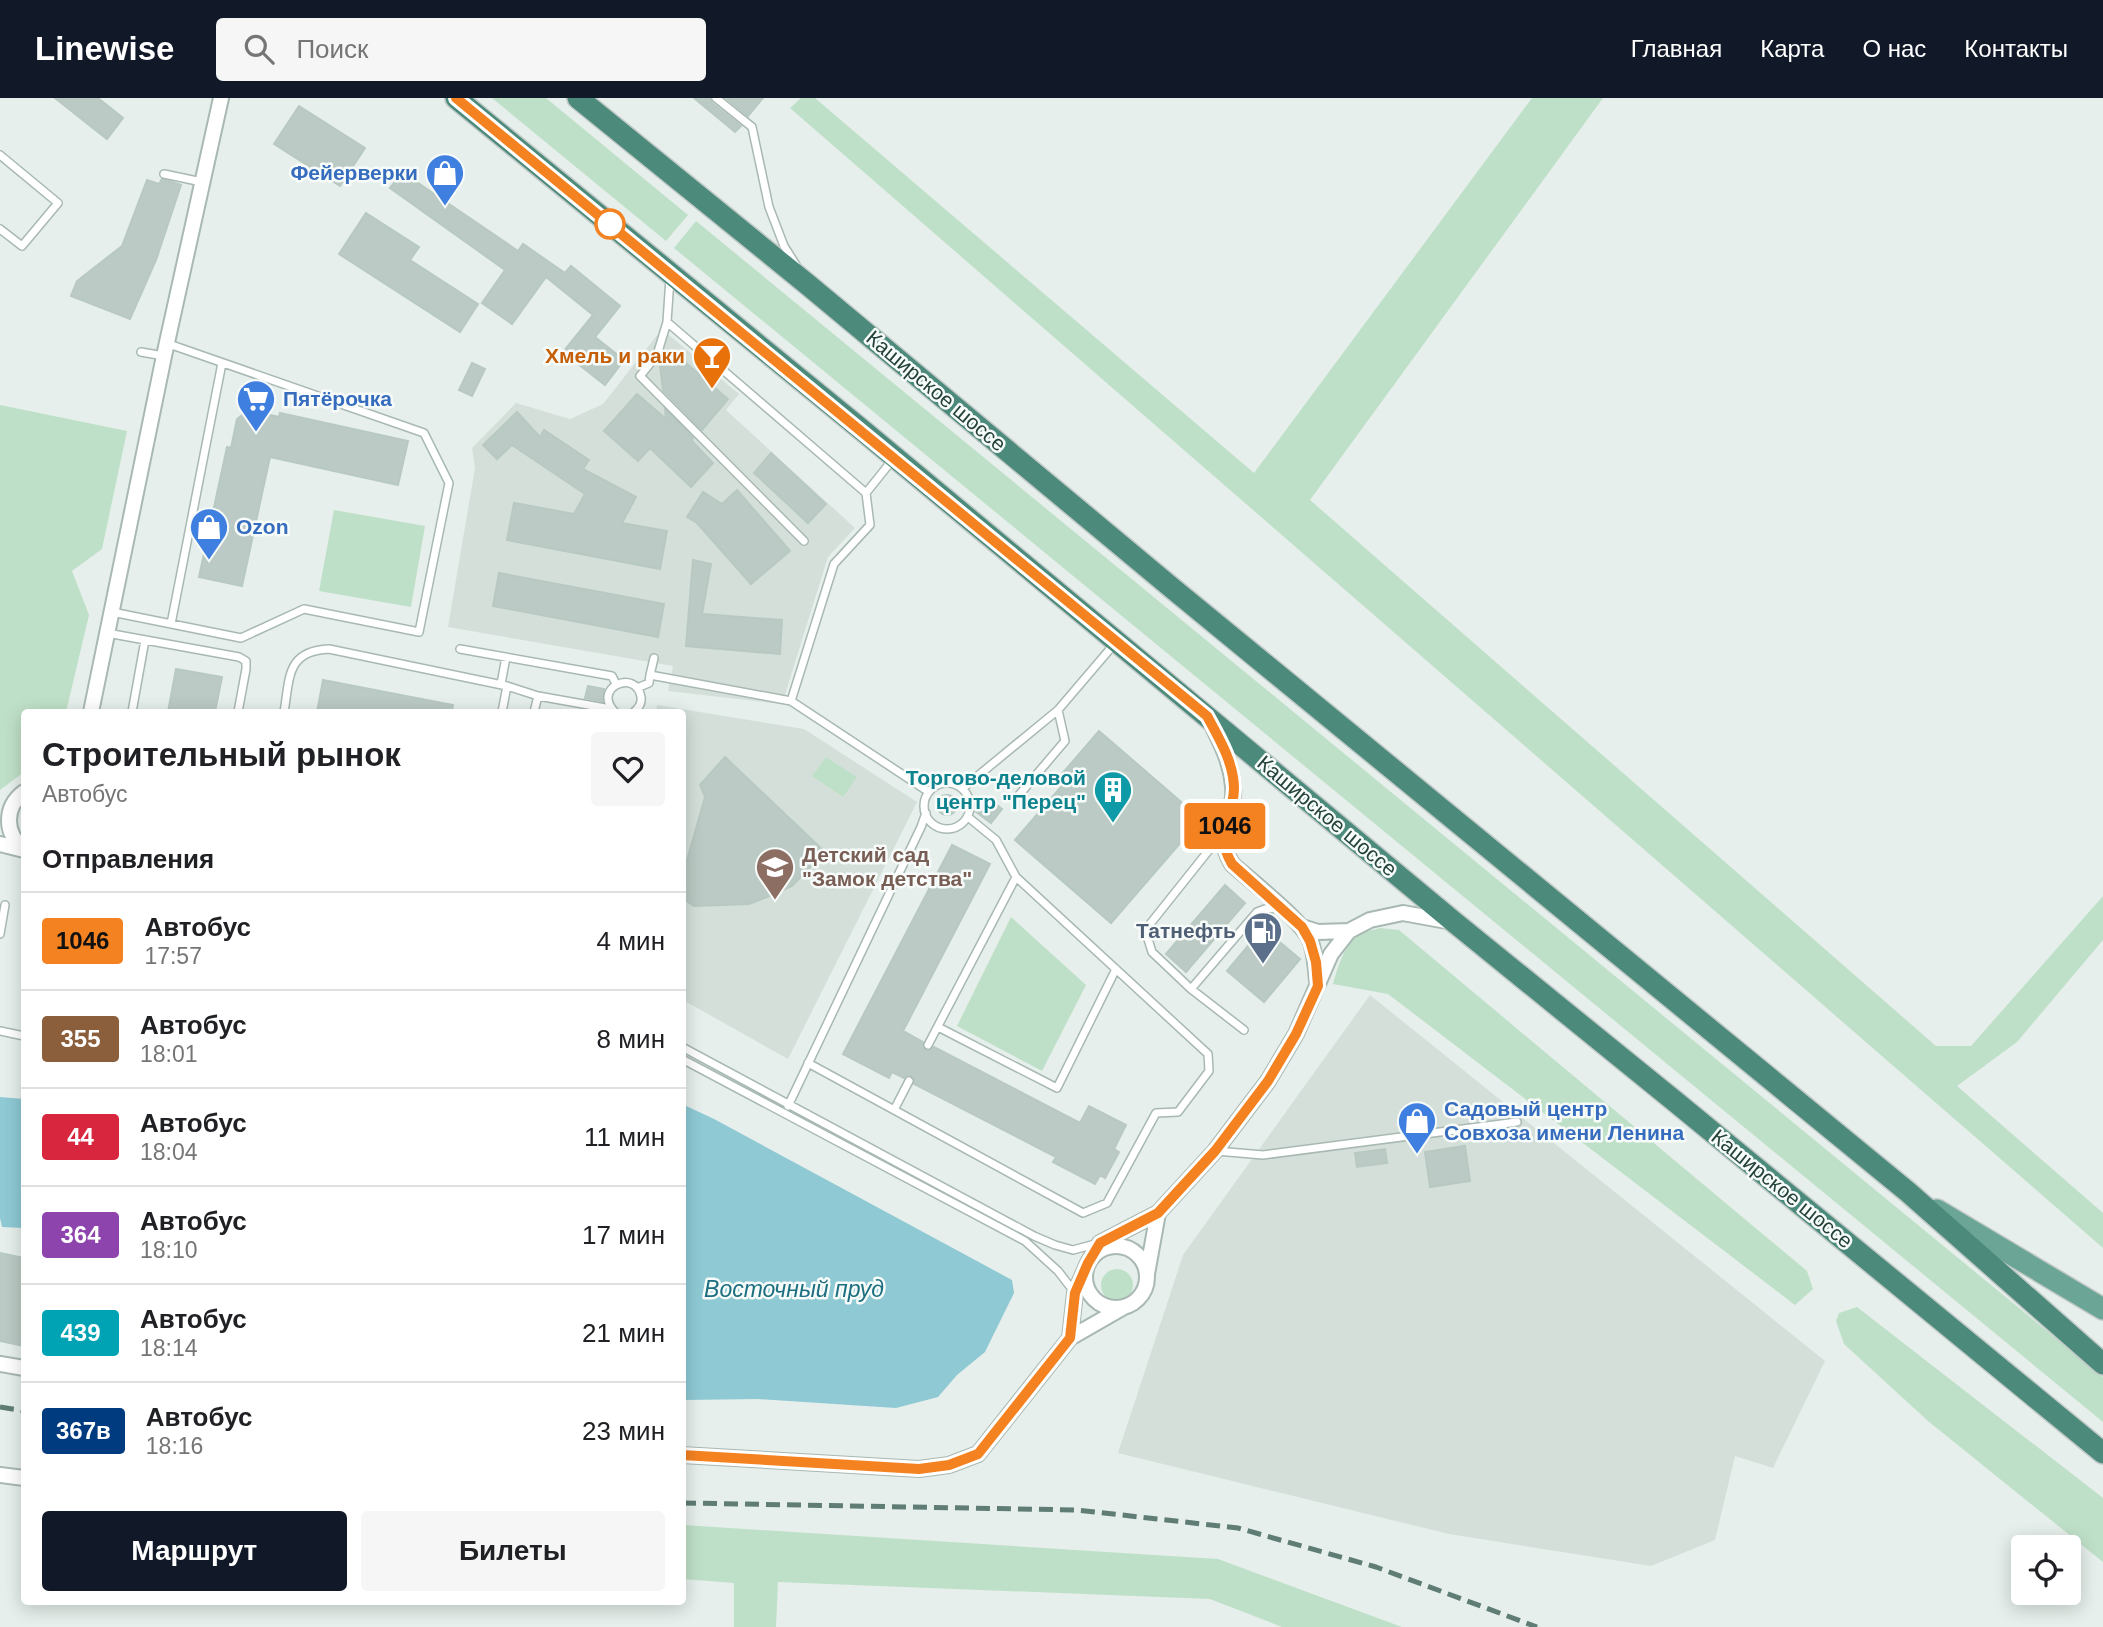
<!DOCTYPE html>
<html lang="ru">
<meta charset="utf-8">
<style>
:root{--surface:#fff;--page:#f6f6f6;--text:#202124;--muted:#757577;--line:#e0e0e0;--accent:#111827}
body{margin:0;font-family:Arial,sans-serif;background:var(--page);color:var(--text);height:100vh;display:flex;flex-direction:column;font-size:26px;white-space:nowrap}
*{box-sizing:border-box;margin:0}
p{font-size:23px;color:var(--muted)}
.icon{flex:none;width:38px;height:38px;fill:none;stroke:currentColor;stroke-width:2;stroke-linecap:round;stroke-linejoin:round}
.map{position:relative;flex:1;overflow:hidden}
.details{position:absolute;left:21px;top:611px;width:665px;height:896px;display:flex;flex-direction:column;background:var(--surface);border-radius:7px;box-shadow:0 4px 18px #0003}
.details>*{flex:none}
.badge{padding:0 14px;border-radius:5px;font-size:24px;line-height:46px}
.buttons{position:absolute;left:2011px;top:1437px;display:grid;gap:14px}
.buttons a{display:grid;place-items:center;width:70px;height:70px;border-radius:7px;background:var(--surface);box-shadow:0 4px 18px #0003;font-size:35px}
.map>.badge{position:absolute;translate:-50% -50%;box-shadow:0 0 0 4px #fff}
h2{padding:0 21px;font-size:26px;line-height:63px}
.round{display:grid;place-items:center;flex:none;width:74px;height:74px;border-radius:7px;background:var(--page)}
.summary{display:flex;align-items:center;justify-content:space-between;height:119px;padding:0 21px}
h1{font-size:33px;font-weight:700;line-height:52px}
.primary-button{display:flex;gap:14px;margin-top:auto;padding:14px 21px}
.primary-button a{flex:1;height:80px;border-radius:7px;background:var(--accent);color:#fff;font-size:28px;font-weight:700;line-height:80px;text-align:center}
.primary-button a+a{background:var(--page);color:var(--text)}
ul{padding:0;list-style:none}
li{display:flex;align-items:center;gap:21px;height:98px;padding:0 21px;border-top:2px solid var(--line)}
li div{flex:1}
li b{display:block;font-size:26px}
li em{font-style:normal}
li .badge{min-width:77px;font-weight:700;text-align:center}
header{display:flex;align-items:center;gap:42px;box-sizing:border-box;height:98px;padding:0 35px;background:var(--accent);color:#fff}
header strong{font-size:33px}
nav{display:flex;gap:38px;margin-inline-start:auto;font-size:24px}
.search{width:490px;height:63px;background:var(--page);display:flex;align-items:center;gap:18px;box-sizing:border-box;padding:0 24px;border-radius:7px;color:var(--muted);font-size:26px}
.map>svg:first-child{display:block}
</style>
<header>
<strong>Linewise</strong>
<div class="search"><svg class="icon" aria-label="search" viewBox="0 0 24 24"><circle cx="10" cy="10" r="6"/><path d="M15 15l6 6"/></svg>Поиск</div>
<nav><a>Главная</a><a>Карта</a><a>О нас</a><a>Контакты</a></nav>
</header>
<div class="map">
<svg width="2103" height="1529" viewBox="0 0 2103 1529">
<rect width="100%" height="100%" fill="#e6efeb"/>
<!-- built -->
<path fill="#d4dfda" d="M 662,231 L 739,296 L 726,312 L 855,430 L 828,459 L 782,606 L 668,593 L 673,568 L 448,529 L 475,370 L 472,350 L 516,305 L 570,321 L 603,306 Z
M 657,607 L 804,631 L 917,704 L 788,961 L 683,902 L 682,614 L 656,614 Z
M 1370,897 L 1825,1263 L 1773,1370 L 1735,1358 L 1715,1442 L 1651,1468 L 1449,1436 L 1118,1355 L 1183,1157 Z"/>
<!-- green -->
<path fill="#bfe0c8" d="M 492,0 L 546,0 L 688,117 L 666,143 Z
M 801,0 L 815,0 L 1254,375 L 1532,0 L 1603,0 L 1310,402 L 1936,948 L 1971,948 L 2103,798 L 2103,842 L 2017,944 L 1957,988 L 2103,1115 L 2103,1150 L 790,10 Z
M 696,123 L 2103,1279 L 2103,1324 L 674,150 Z
M 0,307 L 127,333 L 102,451 L 72,473 L 89,517 L 66,614 L 24,614 L 24,674 L 0,692 Z
M 334,412 L 425,428 L 411,509 L 319,493 Z
M 826,659 L 857,679 L 843,699 L 812,678 Z
M 1011,819 L 1086,887 L 1042,973 L 957,928 Z
M 1380,830 L 1399,832 L 1807,1173 L 1813,1191 L 1795,1207 L 1388,896 L 1333,886 C 1338,869 1343,849 1359,837 C 1364,833 1374,832 1380,830 Z
M1101 1187a16 16 0 1 1 32 0a16 16 0 1 1-32 0Z
M 1857,1209 L 2103,1400 L 2103,1464 L 1928,1323 L 1844,1246 L 1836,1223 L 1839,1215 Z
M 683,1427 L 1218,1461 L 1402,1529 L 1282,1529 L 1210,1501 L 778,1484 L 776,1529 L 734,1529 L 734,1485 L 683,1481 Z"/>
<!-- water -->
<path fill="#8ec9d4" d="M 0,999 L 24,1001 L 24,1130 L 2,1129 L 0,1120 Z
M 682,1006 L 714,1021 L 1012,1182 L 1014,1195 L 985,1254 L 957,1277 L 938,1299 L 896,1310 L 758,1301 L 683,1302 Z"/>
<!-- building -->
<path fill="#bbcac4" stroke="#b8c9c2" stroke-width="2" d="M 55,0 L 98,0 L 123,20 L 107,41 Z
M 694,0 L 710,0 L 712,5 L 741,28 L 735,34 Z
M 726,0 L 763,0 L 748,18 Z
M 299,8 L 365,50 L 340,88 L 274,46 Z
M 402,74 L 518,153 L 523,146 L 565,175 L 571,168 L 620,208 L 595,239 L 624,262 L 605,287 L 563,254 L 593,217 L 546,179 L 512,226 L 482,205 L 505,172 L 390,90 Z
M 162,81 L 181,87 L 156,162 L 130,221 L 71,198 L 77,183 L 122,148 L 147,82 L 159,86 Z
M 366,115 L 419,149 L 410,162 L 478,206 L 460,234 L 339,156 Z
M 672,253 L 728,301 L 702,332 L 663,292 L 660,268 Z
M 472,265 L 485,271 L 472,298 L 459,292 Z
M 637,296 L 666,321 L 665,311 L 693,340 L 692,343 L 713,365 L 691,389 L 650,350 L 638,363 L 604,333 Z
M 249,312 L 279,319 L 280,315 L 408,343 L 398,387 L 270,359 L 242,488 L 199,479 L 227,349 L 231,350 L 237,321 Z
M 517,314 L 540,339 L 544,332 L 589,362 L 583,371 L 636,399 L 622,425 L 667,433 L 660,471 L 507,442 L 514,405 L 574,416 L 585,396 L 512,347 L 497,361 L 483,347 Z
M 771,355 L 826,406 L 808,425 L 754,375 Z
M 737,392 L 790,453 L 751,486 L 697,425 L 687,419 L 703,394 L 722,406 Z
M 693,462 L 711,466 L 702,516 L 782,522 L 780,556 L 686,548 Z
M 499,475 L 664,506 L 658,539 L 493,508 Z
M 176,571 L 222,579 L 215,614 L 168,614 Z
M 323,582 L 453,607 L 452,614 L 317,614 Z
M 588,588 L 604,591 L 602,603 L 585,600 Z
M 1099,633 L 1201,721 L 1111,825 L 1015,742 L 1067,682 L 1061,677 Z
M 725,659 L 825,754 L 792,788 L 772,797 L 749,806 L 694,808 L 682,800 L 682,780 L 705,699 L 700,687 Z
M937 707a10 10 0 1 1 20 0a10 10 0 1 1-20 0Z
M 986,699 L 1002,711 L 991,725 L 975,713 Z
M 952,747 L 990,766 L 903,933 L 923,944 L 923,950 L 926,953 L 931,952 L 934,949 L 1080,1025 L 1089,1008 L 1126,1027 L 1114,1051 L 1119,1054 L 1105,1080 L 1100,1077 L 1095,1086 L 1053,1064 L 1056,1059 L 914,986 L 914,980 L 911,977 L 906,978 L 904,980 L 892,974 L 889,980 L 843,956 Z
M 1225,787 L 1245,805 L 1186,874 L 1166,856 Z
M 1263,830 L 1300,861 L 1264,904 L 1227,873 Z
M 1465,1048 L 1470,1083 L 1430,1089 L 1425,1054 Z
M 1385,1051 L 1387,1065 L 1357,1069 L 1355,1055 Z
M 0,1155 L 24,1160 L 24,1248 L 0,1243 Z"/>
<g fill="none" stroke-linecap="round" stroke-linejoin="round">
<!-- service casing -->
<g stroke="#a8b8b2" stroke-width="10">
<path id="service" d="M 716,0 L 752,29 L 769,109 L 784,148 L 796,167
M 0,57 L 58,105 L 22,148 L 0,131
M 164,76 L 202,84
M 670,180 L 667,224 L 657,257 L 640,278 L 804,443
M 667,224 L 866,395 L 870,427 L 834,466 L 791,603 L 929,694
M 141,254 L 164,258
M 866,395 L 894,360
M 112,514 L 241,540 L 304,511 L 419,534 L 449,385 L 424,335 L 166,245
M 171,526 L 222,265
M 107,535 L 239,559 L 246,563 L 246,571 L 238,614
M 460,551 L 612,578 L 616,586
M 650,577 L 654,560
M 501,586 L 506,559
M 507,588 L 538,598 L 611,611
M 637,590 L 649,585 L 650,577 L 791,603
M 132,614 L 145,542
M 284,614 C 290,580 286,553 329,551 L 507,588 L 502,614
M 534,614 L 538,598
M 615,614 C 591,590 636,570 641,599 C 642,606 639,610 634,614
M924 708a23 23 0 1 1 46 0a23 23 0 1 1-46 0Z
M 963,690 L 1058,612 L 1116,544
M 1019,697 L 1065,643 L 1058,612
M 1221,737 L 1150,826 L 1148,841 L 1152,854 L 1191,891 L 1244,932
M 0,836 L 5,807
M 1191,891 L 1257,814 L 1265,811 L 1281,810
M 938,929 L 1057,990 L 1116,871
M 0,933 L 24,938
M 928,947 L 1016,779
M 682,949 L 1034,1138 L 1055,1147 L 1073,1152 L 1099,1145
M 682,961 L 1025,1143 L 1058,1173 L 1075,1195
M 808,965 L 1083,1115 L 1107,1105 L 1156,1015 L 1178,1014 L 1209,973 L 1208,956 L 1016,779 L 996,742 L 968,719
M 788,1008 L 921,729 L 926,715
M 894,1012 L 909,983
M 1216,1053 L 1263,1057 L 1517,1024"/>
</g>
<!-- minor casing -->
<g stroke="#a8b8b2" stroke-width="18">
<path id="minor" d="M 91,614 L 164,258 L 221,0
M 1212,627 C 1222,647 1231,665 1233,688 C 1236,720 1211,730 1232,766 C 1252,784 1303,823 1311,844 C 1315,857 1316,870 1317,883
M 24,694 C 4,709 4,736 24,750
M 0,746 L 24,752
M 1302,829 L 1318,834 L 1349,833
M1085 1179a31 31 0 1 1 62 0a31 31 0 1 1-62 0Z
M 1147,1176 L 1158,1115
M 1070,1240 L 1075,1195 L 1088,1165 L 1100,1145 L 1158,1115 L 1215,1053 L 1268,983 L 1296,936 L 1331,856 L 1349,833 L 1370,822 L 1403,815 L 1452,824
M 0,1266 L 24,1270
M 682,1357 L 919,1371 L 949,1367 L 978,1356 L 1070,1240 L 1124,1209
M 0,1377 L 24,1380"/>
</g>
<!-- primary casing -->
<g stroke="#c2cac8" stroke-width="24">
<path id="primary" d="M 1937,1112 L 2103,1211"/>
</g>
<!-- trunk casing -->
<g stroke="#c2cac8" stroke-width="24">
<path id="trunk" d="M 456,0 L 862,332 L 1454,824 L 1677,1005 L 2103,1355
M 578,0 L 807,186 L 1172,490 L 1908,1094 L 2103,1266"/>
</g>
<!-- service -->
<use href="#service" stroke="#fff" stroke-width="7"/>
<!-- minor -->
<use href="#minor" stroke="#fff" stroke-width="14"/>
<!-- primary -->
<use href="#primary" stroke="#6aa596" stroke-width="21"/>
<!-- trunk -->
<use href="#trunk" stroke="#4c8a7c" stroke-width="21"/>
<!-- rail -->
<path stroke="#5f7d75" stroke-width="5" stroke-dasharray="14 7" stroke-linecap="butt" d="M 0,1309 L 24,1313
M 682,1405 L 1077,1412 L 1238,1430 L 1376,1469 L 1537,1529"/>
</g>
<g fill="none" stroke-linecap="round" stroke-linejoin="round">
<!-- line casing -->
<g stroke="#fff" stroke-width="16">
<path id="line" d="M 456,0 L 1207,618 C 1219,640 1234,665 1234,691 C 1233,723 1213,733 1232,766 L 1302,829 L 1310,843 L 1316,864 L 1318,888 L 1296,936 L 1268,983 L 1215,1053 L 1158,1115 L 1100,1145 L 1088,1165 L 1075,1195 L 1070,1240 L 978,1356 L 949,1367 L 919,1371 L 682,1357"/>
</g>
<!-- line -->
<use href="#line" stroke="#f58220" stroke-width="10"/>
</g>
<!-- icons -->
<defs>
<g id="shop-pin" transform="scale(2.0125)"><path d="M0 17L-7.5 6A9.5 9.5 0 1 1 7.5 6Z" fill="#3f7fe0" stroke="#f7fbf9"/><path d="M-5-2.5h2.3a2.7 3.5 0 0 1 5.4 0H5L5.5 6h-11ZM-1.5-2.5h3a1.5 2.3 0 0 0-3 0Z" fill="#fff"/></g>
<g id="bar-pin" transform="scale(2.0125)"><path d="M0 17L-7.5 6A9.5 9.5 0 1 1 7.5 6Z" fill="#e8710a" stroke="#f7fbf9"/><path d="M-6-5H6L.8 .8V4.5H3.5V6h-7V4.5H-.8V.8Z" fill="#fff"/></g>
<g id="supermarket-pin" transform="scale(2.0125)"><path d="M0 17L-7.5 6A9.5 9.5 0 1 1 7.5 6Z" fill="#3f7fe0" stroke="#f7fbf9"/><path d="M-6-5.5h2.5l.6 2H6L4.5 2H-2.5L-4.4-4H-6ZM-1.5 3.2a1.3 1.3 0 1 0 .1 0ZM3 3.2a1.3 1.3 0 1 0 .1 0Z" fill="#fff"/></g>
<g id="building-pin" transform="scale(2.0125)"><path d="M0 17L-7.5 6A9.5 9.5 0 1 1 7.5 6Z" fill="#0f9aa8" stroke="#f7fbf9"/><path d="M-4-6H4V6H1V3H-1V6H-4ZM-2.5-4.3h1.7v1.8h-1.7ZM.8-4.3h1.7v1.8H.8ZM-2.5-1h1.7V.8h-1.7ZM.8-1h1.7V.8H.8Z" fill="#fff"/></g>
<g id="school-pin" transform="scale(2.0125)"><path d="M0 17L-7.5 6A9.5 9.5 0 1 1 7.5 6Z" fill="#8d6e63" stroke="#f7fbf9"/><path d="M0-5L7-2L0 1L-7-2ZM-4 1L0 2.5L4 1V4Q0 6-4 4Z" fill="#fff"/></g>
<g id="fuel-pin" transform="scale(2.0125)"><path d="M0 17L-7.5 6A9.5 9.5 0 1 1 7.5 6Z" fill="#5c6f8a" stroke="#f7fbf9"/><path d="M-5.5-6h7V0h2V4h1.3V-2.5L3-4.5l.8-.8L6-3V5H2.5V1h-1V6h-7ZM-4.2-4.7v3.2H.2V-4.7Z" fill="#fff"/></g>
</defs>
<g fill-rule="evenodd">
<use href="#shop-pin" x="445" y="75"/>
<use href="#bar-pin" x="712" y="258"/>
<use href="#supermarket-pin" x="256" y="301"/>
<use href="#shop-pin" x="209" y="429"/>
<use href="#building-pin" x="1113" y="692"/>
<use href="#school-pin" x="775" y="769"/>
<use href="#fuel-pin" x="1263" y="833"/>
<use href="#shop-pin" x="1417" y="1023"/>
</g>
<!-- markers -->
<circle fill="#fff" stroke="#f58220" stroke-width="3.5" cx="610" cy="126" r="14"/>
<g text-anchor="middle" stroke-width="5" stroke-linejoin="round" paint-order="stroke">
<!-- shop labels -->
<g font-size="21" font-weight="bold" fill="#366cbe" stroke="#f7fbf9" text-anchor="start">
<text x="418" y="82" text-anchor="end">Фейерверки</text>
<text x="283" y="308">Пятёрочка</text>
<text x="236" y="436">Ozon</text>
<text x="1444" y="1018">Садовый центр<tspan x="1444" dy="24">Совхоза имени Ленина</tspan></text>
</g>
<!-- food labels -->
<g font-size="21" font-weight="bold" fill="#c56008" stroke="#f7fbf9" text-anchor="end">
<text x="685" y="265">Хмель и раки</text>
</g>
<!-- street labels -->
<g font-size="21" fill="#24423a" stroke="#f7fbf9">
<text transform="translate(936 293) rotate(40)" y="7">Каширское шоссе</text>
<text transform="translate(1327 718) rotate(40)" y="7">Каширское шоссе</text>
<text transform="translate(1782 1091) rotate(39)" y="7">Каширское шоссе</text>
</g>
<!-- culture labels -->
<g font-size="21" font-weight="bold" fill="#0d838f" stroke="#f7fbf9" text-anchor="end">
<text x="1086" y="687">Торгово-деловой<tspan x="1086" dy="24">центр "Перец"</tspan></text>
</g>
<!-- education labels -->
<g font-size="21" font-weight="bold" fill="#785e54" stroke="#f7fbf9" text-anchor="start">
<text x="802" y="764">Детский сад<tspan x="802" dy="24">"Замок детства"</tspan></text>
</g>
<!-- service labels -->
<g font-size="21" font-weight="bold" fill="#4e5e75" stroke="#f7fbf9" text-anchor="end">
<text x="1236" y="840">Татнефть</text>
</g>
<!-- water labels -->
<g font-size="23" font-style="italic" fill="#1c6f80" stroke="#f7fbf9">
<text x="794" y="1199">Восточный пруд</text>
</g>
</g>
</svg>
<div class="buttons">
<a><svg class="icon" aria-label="locate" viewBox="0 0 24 24"><circle cx="12" cy="12" r="6"/><path d="M12 2v4M12 18v4M2 12h4M18 12h4"/></svg></a>
</div>
<b class="badge" style="left:1225px;top:728px;background:#f58220;color:#111">1046</b>
<section class="details">
<div class="summary"><div><h1>Строительный рынок</h1><p>Автобус</p></div><a class="round"><svg class="icon" aria-label="heart" viewBox="0 0 24 24"><path d="M12 20l-8-8c-3-5 5-10 8-4 3-6 11-1 8 4z"/></svg></a></div>
<h2>Отправления</h2>
<ul>
<li><span class="badge" style="background:#f58220;color:#111">1046</span><div><b>Автобус</b><p>17:57</p></div><em>4 мин</em></li>
<li><span class="badge" style="background:#8b5e3c;color:#fff">355</span><div><b>Автобус</b><p>18:01</p></div><em>8 мин</em></li>
<li><span class="badge" style="background:#d7263d;color:#fff">44</span><div><b>Автобус</b><p>18:04</p></div><em>11 мин</em></li>
<li><span class="badge" style="background:#8e44ad;color:#fff">364</span><div><b>Автобус</b><p>18:10</p></div><em>17 мин</em></li>
<li><span class="badge" style="background:#00a3b4;color:#fff">439</span><div><b>Автобус</b><p>18:14</p></div><em>21 мин</em></li>
<li><span class="badge" style="background:#003b80;color:#fff">367в</span><div><b>Автобус</b><p>18:16</p></div><em>23 мин</em></li>
</ul>
<div class="primary-button"><a>Маршрут</a><a>Билеты</a></div>
</section>
</div>
